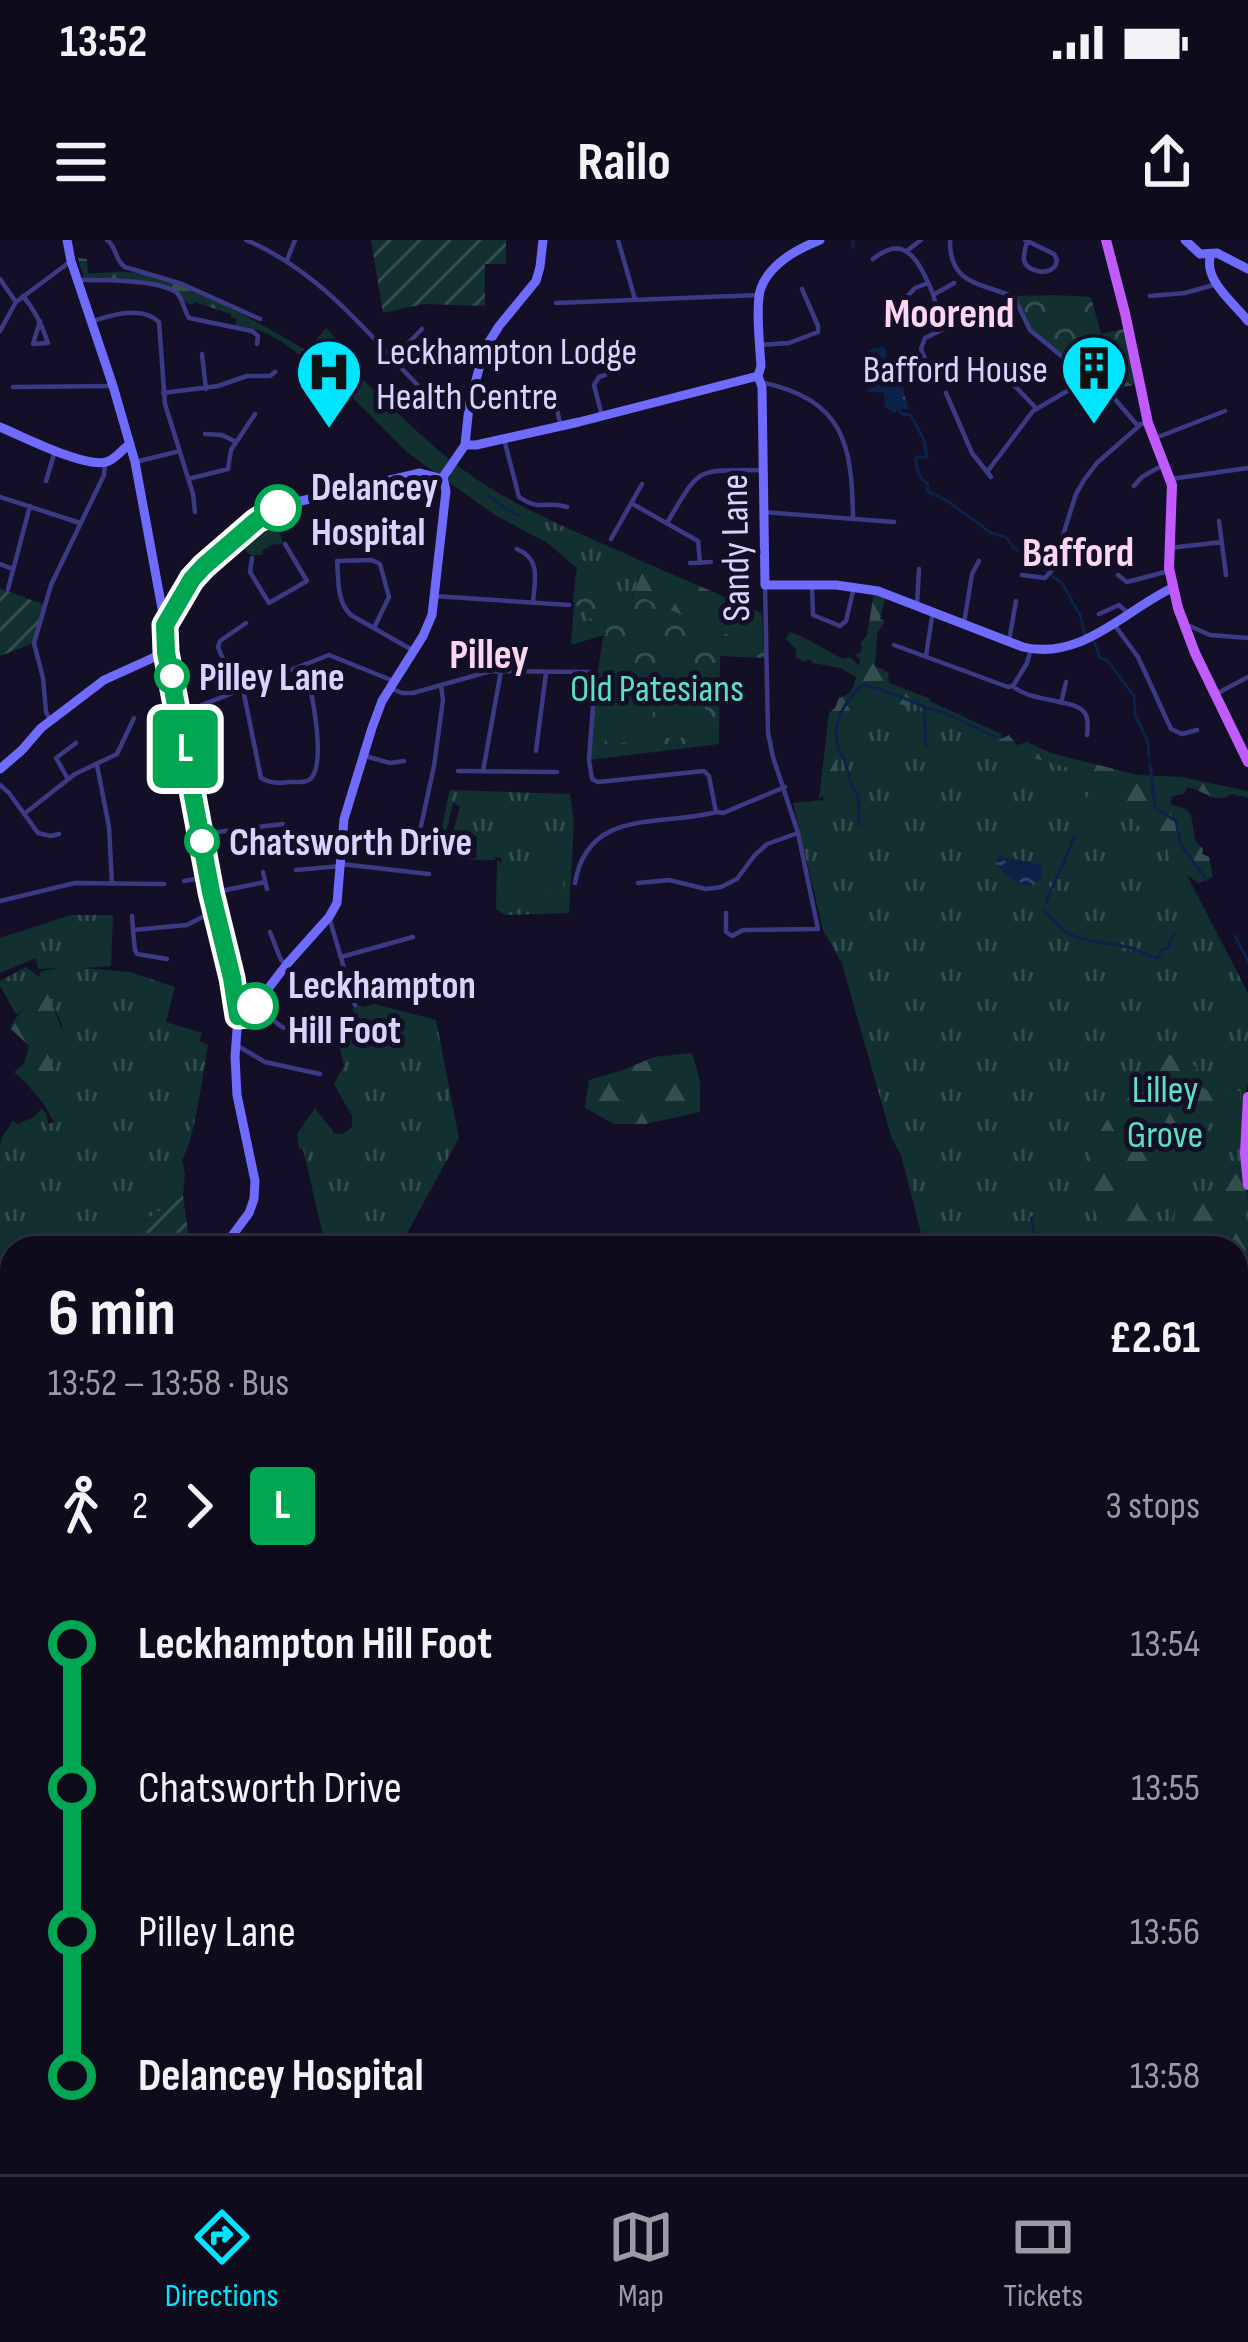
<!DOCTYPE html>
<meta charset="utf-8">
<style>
:root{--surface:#0e0b1c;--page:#1c1929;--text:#f1f3f6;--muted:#9b9ba3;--line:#2e2b3b;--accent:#00e5ff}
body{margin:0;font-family:"Sofia Sans Condensed",sans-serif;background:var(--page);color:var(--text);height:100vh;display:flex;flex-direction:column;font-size:45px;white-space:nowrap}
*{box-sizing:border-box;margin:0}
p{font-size:39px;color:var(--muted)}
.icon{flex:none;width:66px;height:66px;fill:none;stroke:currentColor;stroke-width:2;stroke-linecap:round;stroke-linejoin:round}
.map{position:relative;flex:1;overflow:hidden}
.details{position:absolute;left:0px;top:996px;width:1248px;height:939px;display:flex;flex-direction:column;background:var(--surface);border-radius:36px 36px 0 0;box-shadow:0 3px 9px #0004,0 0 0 3px var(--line)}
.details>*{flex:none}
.badge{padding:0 24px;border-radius:9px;font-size:42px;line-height:78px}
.map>.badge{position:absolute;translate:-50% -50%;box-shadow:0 0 0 6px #fff}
.legs{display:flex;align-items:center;gap:18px;height:132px;padding:0 48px;font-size:39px}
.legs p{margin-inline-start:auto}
.overview{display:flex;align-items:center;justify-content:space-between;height:204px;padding:0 48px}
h1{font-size:66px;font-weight:700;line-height:90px}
ul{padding:0 48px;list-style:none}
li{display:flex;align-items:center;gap:42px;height:144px;font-size:45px}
li i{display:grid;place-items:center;width:18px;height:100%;margin:0 15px;background:currentColor}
li i::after{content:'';width:30px;height:30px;margin:-15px;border:9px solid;border-radius:50%;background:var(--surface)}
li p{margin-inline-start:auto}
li:first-child i{background:linear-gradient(#0000 50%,currentColor 0)}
li:last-child i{background:linear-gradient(currentColor 50%,#0000 0)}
.status{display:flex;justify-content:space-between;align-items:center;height:84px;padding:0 60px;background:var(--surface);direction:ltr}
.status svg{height:33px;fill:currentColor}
header{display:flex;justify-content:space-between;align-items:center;height:156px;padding:0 48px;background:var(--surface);font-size:54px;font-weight:700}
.dock{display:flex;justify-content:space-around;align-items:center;height:168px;border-top:3px solid var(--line);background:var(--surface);font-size:33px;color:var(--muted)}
.dock a{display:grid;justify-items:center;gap:6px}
.dock .selected{color:var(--accent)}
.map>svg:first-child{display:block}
</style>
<div class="status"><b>13:52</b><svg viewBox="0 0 49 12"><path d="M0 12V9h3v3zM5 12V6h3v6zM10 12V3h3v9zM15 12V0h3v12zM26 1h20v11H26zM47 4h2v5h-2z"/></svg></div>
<header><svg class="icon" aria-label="menu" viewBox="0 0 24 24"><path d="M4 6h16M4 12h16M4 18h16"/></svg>Railo<svg class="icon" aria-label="share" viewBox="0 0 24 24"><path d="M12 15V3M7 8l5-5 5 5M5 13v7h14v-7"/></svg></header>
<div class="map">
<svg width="1248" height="1934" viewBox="0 0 1248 1934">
<defs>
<pattern id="grass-tufts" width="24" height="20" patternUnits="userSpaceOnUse" patternTransform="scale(3)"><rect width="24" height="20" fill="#12302f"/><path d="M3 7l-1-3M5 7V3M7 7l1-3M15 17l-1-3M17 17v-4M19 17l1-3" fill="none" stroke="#344d4e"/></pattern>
<pattern id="forest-firs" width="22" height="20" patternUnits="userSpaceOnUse" patternTransform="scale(3)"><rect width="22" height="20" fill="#12302f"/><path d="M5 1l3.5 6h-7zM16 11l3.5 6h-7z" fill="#344d4e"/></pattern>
<pattern id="park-crowns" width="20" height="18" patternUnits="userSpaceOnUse" patternTransform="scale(3)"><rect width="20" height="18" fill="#12302f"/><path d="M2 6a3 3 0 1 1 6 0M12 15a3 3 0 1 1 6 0" fill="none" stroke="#344d4e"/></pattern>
<pattern id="garden-furrows" width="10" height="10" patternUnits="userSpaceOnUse" patternTransform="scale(3)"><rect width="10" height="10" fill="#12302f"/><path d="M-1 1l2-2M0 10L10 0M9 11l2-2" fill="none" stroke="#344d4e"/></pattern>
<pattern id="water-ripples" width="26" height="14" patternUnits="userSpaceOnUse" patternTransform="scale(3)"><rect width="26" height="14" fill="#0c2248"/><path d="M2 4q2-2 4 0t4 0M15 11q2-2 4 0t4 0" fill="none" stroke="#2f4163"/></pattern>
</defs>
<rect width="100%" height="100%" fill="#130f26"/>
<!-- grass -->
<path fill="url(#grass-tufts)" d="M 326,88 C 340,100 341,115 352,129 C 399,174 445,223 502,255 C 548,282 598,301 646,323 L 632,356 L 633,360 L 607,394 L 571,405 L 577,328 L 546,302 L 495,275 L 408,213 L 353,158 L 309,120 L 307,111 Z
M 274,273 L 283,303 L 278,305 L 275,303 L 262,311 L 263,314 C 250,319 240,310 240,297 Z
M 862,430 L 1001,494 L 1002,501 L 1132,541 L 1178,618 L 1248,753 L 1248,843 L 1242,867 L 1248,960 L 1248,1443 L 1236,1438 L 1236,1008 L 925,1008 L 901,915 L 892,899 L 842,724 L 823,690 L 793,563 L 823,560 L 832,496 Z
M 450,550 L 570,554 L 574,582 L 569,673 L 505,675 L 496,669 L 497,619 L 501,623 L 502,618 L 495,617 L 495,620 L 452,619 L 476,618 L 477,596 L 452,596 L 460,566 L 453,563 L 440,619 L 435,618 Z
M 71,675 L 113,675 L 111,726 L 84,728 L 130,732 L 175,747 L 166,782 L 202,793 L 199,801 L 208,805 C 203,833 195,899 182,920 L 185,933 L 183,955 L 105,1008 L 12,1008 L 12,1223 L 0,1234 L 0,905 L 2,897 L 13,881 L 18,884 L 34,877 L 42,868 L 47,876 L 48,884 L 54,882 L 43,863 L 26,843 L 34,835 L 49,838 L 47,811 L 63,792 L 62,784 L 44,750 L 29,767 L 16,774 L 0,746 L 0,741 L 26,727 L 39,737 L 41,731 L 59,728 L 38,729 L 36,718 L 0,733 L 0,698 Z
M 375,764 L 436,780 L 459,898 L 399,1008 L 326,1008 L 303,909 L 299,909 L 297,894 L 315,868 L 334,893 L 343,894 L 352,887 L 352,876 L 334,844 L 344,826 L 334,783 L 353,777 L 353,768 L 357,765 L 363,767 Z"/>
<!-- forest -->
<path fill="url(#forest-firs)" d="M 78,18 L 87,19 L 88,33 C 101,34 114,31 126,32 C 177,34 263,85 307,111 L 309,120 L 307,122 C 288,104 262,86 235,86 L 237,79 L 231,77 L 231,74 L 194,62 L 192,65 L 182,60 L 177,52 L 131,39 L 84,38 Z
M 646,323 L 762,373 L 764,410 L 637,356 L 633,360 L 632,357 Z
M 874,352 L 886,355 L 880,379 L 885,381 L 877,394 L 875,426 L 888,432 L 889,443 L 931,459 L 926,467 L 911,461 L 910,467 L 885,460 L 879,455 L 874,461 L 865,460 L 856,467 L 852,480 L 843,482 L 838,493 L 835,514 L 838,521 L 834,548 L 819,559 L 829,473 L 835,468 L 839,458 C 850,455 854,448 856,437 L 841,428 L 813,423 L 810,419 L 805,422 L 796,418 L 796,409 L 786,399 L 790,392 C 808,398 825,410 843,419 L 850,417 L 859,426 L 860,420 L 855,415 L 862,411 L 861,403 L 867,395 Z
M 1009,495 L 1017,505 L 1027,502 L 1051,513 L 1138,535 L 1182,537 L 1248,551 L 1248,558 L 1232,554 C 1215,566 1203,549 1187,547 L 1184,554 L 1172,556 L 1170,564 L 1186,569 L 1191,575 L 1195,600 L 1203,609 L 1202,614 L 1209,617 L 1213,637 L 1199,643 L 1178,630 L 1170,620 L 1166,605 L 1137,585 L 1129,570 L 1118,567 L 1096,574 L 1087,565 L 1087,557 L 1092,549 L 1086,533 L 1009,511 L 997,501 Z
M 40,749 L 47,752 L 63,792 L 47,811 L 55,834 L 49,838 L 34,835 L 26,843 L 14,832 L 24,824 L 29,806 L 10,788 C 18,769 32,769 40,749 Z
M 1157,811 L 1189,821 L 1197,828 L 1193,836 L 1198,839 L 1196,844 L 1215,854 L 1240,851 L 1240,863 L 1229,868 L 1214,884 L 1208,882 L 1201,895 L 1155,940 L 1152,975 L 1154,992 L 1164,1005 L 1171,995 L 1175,972 L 1246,928 L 1248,1145 L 1244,1152 L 1236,1147 L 1236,1008 L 1105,1008 C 1103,1002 1103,995 1101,989 C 1098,974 1087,960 1088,943 C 1089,909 1101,882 1125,859 C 1138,847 1147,826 1157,811 Z
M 692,813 L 700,841 L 700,872 L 646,884 L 614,884 L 585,868 L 589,840 L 623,830 L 654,817 Z"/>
<!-- park -->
<path fill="url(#park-crowns)" d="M 1055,55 L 1091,57 L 1101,94 L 1129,88 L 1140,143 L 1109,152 L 1030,90 L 1013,56 Z
M 576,334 L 633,359 L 636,355 L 766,411 L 766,418 L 720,416 L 719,504 L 589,520 L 594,436 L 598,430 L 603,396 L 607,394 L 573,362 Z
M 12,1400 L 12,1873 L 0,1867 L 0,1565 L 4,1553 L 0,1498 L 0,1423 Z
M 1236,1478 L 1248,1502 L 1248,1654 L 1236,1637 Z"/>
<!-- garden -->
<path fill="url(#garden-furrows)" d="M 371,0 L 506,0 L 506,24 L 485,24 L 485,66 L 423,64 L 383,73 Z
M 0,348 L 45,365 L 34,403 L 0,416 Z
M 183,955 L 190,1008 L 105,1008 Z"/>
<!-- pitch -->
<path fill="#12302f" d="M 705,431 L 705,497 L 659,498 L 658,432 Z
M 606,434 L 653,434 L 653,503 L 606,503 Z
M 500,624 L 563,624 L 563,651 L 500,651 Z"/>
<!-- water -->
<path fill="url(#water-ripples)" d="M 882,107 L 886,110 L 886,122 C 905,128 902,156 909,169 L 898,169 L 895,173 L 885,167 L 884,153 L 865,151 L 870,149 L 874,141 L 867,113 L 870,109 Z
M 1000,616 L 1039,624 L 1043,628 L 1041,637 L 1034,645 L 1020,645 L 996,626 L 996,620 Z"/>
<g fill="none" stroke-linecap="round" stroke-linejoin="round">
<!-- stream -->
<path stroke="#0c2248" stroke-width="3" d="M 853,8 L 853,0
M 896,165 L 902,174 L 911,175 L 924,200 L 927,217 L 916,217 C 916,229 918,237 928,244 L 927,251 L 949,262 L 991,293 L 1006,297 L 1013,307 L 1062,343 L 1081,377 L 1084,393 L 1095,403 L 1100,418 L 1108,421 L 1134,456 L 1135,474 L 1148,502 L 1149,516
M 488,255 L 509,271 L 520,276
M 926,468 L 945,473 L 995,497
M 839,510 C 830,485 844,461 863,445 C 877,447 910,460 924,467 L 926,506
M 841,513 C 849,527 848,544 858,555 L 859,585
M 1150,523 L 1155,568 L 1176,581 L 1181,605 L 1207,640
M 1046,662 L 1075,596
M 1044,670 C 1075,709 1089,697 1131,708 C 1142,711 1147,717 1158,718 L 1161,710 L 1168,708 L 1174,693
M 1235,696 L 1248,721
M 1031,978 L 1034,991 L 1043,1008"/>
<!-- street -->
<path stroke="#3d3a85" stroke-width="4.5" d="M 107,0 C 117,7 115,21 125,27 L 182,44 L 260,79
M 246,0 C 325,34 370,97 429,157 L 438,162 L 469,166
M 618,0 L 635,59
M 950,0 C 949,46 983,43 1014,57 L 1030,90 L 1088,138 L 1109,152 L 1137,185 L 1147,183
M 1025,0 L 1054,14 L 1057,20 C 1056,23 1056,27 1053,28 C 1045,35 1026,31 1024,20 C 1023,17 1026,5 1027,2
M 908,10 L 921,0
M 873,19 C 897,0 911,8 924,34 C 928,42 933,52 935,61 C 937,72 936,79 942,89
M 287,20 L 295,0
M 0,39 L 16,62
M 77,40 C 101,40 156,39 176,52 C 183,58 184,71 189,78 L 252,91 L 258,96 L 257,104
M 933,55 L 954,43
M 23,56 C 35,70 42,85 48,103 L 33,104 L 40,81
M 1150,56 L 1185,53 L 1217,44
M 904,60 L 915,48 L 928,43
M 556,63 L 759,55
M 90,82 C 111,75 142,65 159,82 L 165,164 L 193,254 L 195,272
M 0,91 L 16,62 L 71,21
M 760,105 L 789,103 L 818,92 L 818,86 L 802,49
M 202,114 L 206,149
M 393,119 L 422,89
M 928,126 L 921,109 L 925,98 L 954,84 L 977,84
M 1007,138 L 1036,168
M 761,142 C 844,160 852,203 853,279
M 13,147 L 113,146
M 551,147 L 561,186
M 163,153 L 218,146 L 247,136 L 270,136 L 275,132
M 946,153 L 972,213 L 991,237
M 602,176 L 594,145 L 599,137 L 605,135
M 205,194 L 222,195 L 236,202
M 1158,197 L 1225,171
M 504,199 L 519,257 C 541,272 545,260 567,267
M 135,222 L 176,212
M 987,232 L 1033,171 L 1086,140
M 188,239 L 228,229 L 231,210 L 255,174
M 1171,239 L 1248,228
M 46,241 L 55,211
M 1134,246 L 1142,237 L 1163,225
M 0,257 L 80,283
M 631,263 L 698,301 L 700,323
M 763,272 L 894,282
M 1219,281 L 1226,335
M 667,283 C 702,224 695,231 762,230
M 611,299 L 642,244
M 1169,308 L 1222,302
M 517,309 C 541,319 535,340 533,362
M 252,318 L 250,332 L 269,363 L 307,341 L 285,304
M 690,323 L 711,322
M 0,324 L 13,329
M 1022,335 L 1045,338 L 1059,322 L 1063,295 L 1076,254 L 1084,240 L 1097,223 L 1139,186
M 1118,335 L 1127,342 L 1169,331
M 812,346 L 813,375 L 840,386 L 846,381 L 854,347
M 8,349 L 30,266
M 434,356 L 569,365
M 917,365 L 919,329
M 1099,374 L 1119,365 L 1127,372
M 964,383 L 972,334 L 979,321
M 1190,386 L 1210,395 L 1248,398
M 1116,387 L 1138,417 L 1171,489 L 1182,494 L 1197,490
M 374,388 L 389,357 L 380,324 L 372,320 L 337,321 C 339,340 336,361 351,375 L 414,411
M 1009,401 L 1016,361
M 894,405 L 1008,447 L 1013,446 L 1027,423 L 1031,409
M 926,416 L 933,371
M 1013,446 C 1030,463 1079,458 1086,475 C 1088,479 1088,490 1087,495
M 390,448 L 402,453 L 413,453 L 491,431 L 590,432 L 595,438 L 589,520 L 592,539 L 598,542 L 704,531 L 709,536 L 716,572
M 243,449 L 261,538 C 271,544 278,543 289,542 C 294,542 305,543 309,540 C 328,528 311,443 304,425
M 236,452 L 218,407 L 220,401 L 246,383
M 1216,454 L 1248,437
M 1061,463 L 1066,442
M 179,474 L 329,415 L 391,440
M 50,480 L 46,472 L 43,438 L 34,403 L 51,345 L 104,235 L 105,223
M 536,511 L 546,433
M 365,516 L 390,523 L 404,521
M 97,525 L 109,587 L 112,644
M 458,531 L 557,532
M 483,531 L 501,431
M 68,539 L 56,518 L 76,503
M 0,545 L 9,553 L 38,593 L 51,596 L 59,594
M 24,574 L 75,534 L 117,514 L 134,478
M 421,586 L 434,526 L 443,460 L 441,445
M 201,594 L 283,584
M 341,624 L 429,634
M 296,630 L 341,626
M 263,632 L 267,649
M 184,641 L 208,637
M 575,643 C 588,567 661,587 716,572 L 723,573 L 785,547
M 638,643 L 669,640 L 706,649 L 721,647 L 737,639 L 754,616 L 767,604 L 798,593
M 211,653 L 265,642
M 0,661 L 75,643 L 164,644
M 726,673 L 726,692 L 732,696 L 743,690 L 818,689 L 798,593 L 773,517 L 768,493 L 765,345
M 132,676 L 133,690 L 187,685 L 212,672
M 329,677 L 355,765
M 133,691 L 135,710 L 137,714 L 167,719
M 270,692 L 281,720 L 287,724
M 341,717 L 413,697
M 255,766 L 282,787 L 324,800
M 236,805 L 265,822 L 320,834
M 1236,1823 L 1248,1826
M 0,1867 L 12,1873
M 137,1923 L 152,1934
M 106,1934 L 107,1923"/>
<!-- secondary -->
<path stroke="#6f6bff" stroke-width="9" d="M 67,0 L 71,21 L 113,146 L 135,222 L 163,374 L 166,379 L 166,412 L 194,561 L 211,653 L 232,738 L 238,776 L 235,817 L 237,855 L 255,941 L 254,959 L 249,973 L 223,1008
M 820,0 C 797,9 770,24 761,48 C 755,62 760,109 761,126 L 758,136 L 762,147 L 765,345 L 836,345 L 878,351 L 1023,407 C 1081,421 1124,371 1172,348
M 1185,0 L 1200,14 L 1217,13
M 1217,13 L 1248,29
M 1211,14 C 1202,39 1233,62 1248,81
M 0,187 C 22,196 84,228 106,222 C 115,220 122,209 130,204
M 465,205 L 476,205 L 579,182 L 758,136
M 166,379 C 180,370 182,354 191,340 C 210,315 259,274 288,264 L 420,233 L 443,239
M 0,529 L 22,510 L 41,488 L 104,440 L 166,412
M 238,776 L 248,775 L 287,724 L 329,677 L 337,663 L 344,579 L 372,488 L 382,461 L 423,396 L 432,375 L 446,251 L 443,237 L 465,205 L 469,166 L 484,110 L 499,86 L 536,41 L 540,27 L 543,0
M 0,1243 L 12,1231
M 0,1903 L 12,1909
M 34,1923 L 42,1934"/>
<!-- primary -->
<path stroke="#c25bff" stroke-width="10" d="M 1106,0 L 1125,73 L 1148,183 L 1172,245 L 1169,328 L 1178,368 L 1195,413 L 1248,522
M 1248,857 L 1245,913 L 1248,945"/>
</g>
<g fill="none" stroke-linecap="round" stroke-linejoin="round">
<!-- line-1 casing -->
<g stroke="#fff" stroke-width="27">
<path id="line-1" d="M 255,766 L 248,775 L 238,776 L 232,738 L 211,652 L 194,561 L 166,412 L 165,385 L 192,339 L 204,326 L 256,281 L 278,268"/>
</g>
<!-- line-1 -->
<use href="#line-1" stroke="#00a651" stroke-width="18"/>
</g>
<!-- icons -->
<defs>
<g id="building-pin" transform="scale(3.45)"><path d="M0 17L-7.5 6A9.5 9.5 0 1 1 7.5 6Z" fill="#00e5ff" stroke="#130f26"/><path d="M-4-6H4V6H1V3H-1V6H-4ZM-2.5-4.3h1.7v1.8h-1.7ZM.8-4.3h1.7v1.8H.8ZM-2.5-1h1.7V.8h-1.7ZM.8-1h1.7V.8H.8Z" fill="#111"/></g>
<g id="hospital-pin" transform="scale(3.45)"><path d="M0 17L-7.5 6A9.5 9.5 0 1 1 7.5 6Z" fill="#00e5ff" stroke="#130f26"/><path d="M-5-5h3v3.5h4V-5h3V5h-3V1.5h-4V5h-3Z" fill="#111"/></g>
</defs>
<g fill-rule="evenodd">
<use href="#building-pin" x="1094" y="128"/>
<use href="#hospital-pin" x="329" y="132"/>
</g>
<!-- markers -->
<g fill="#fff" stroke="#00a651" stroke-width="6">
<circle cx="278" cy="268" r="21"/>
<circle cx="172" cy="436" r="15"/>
<circle cx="202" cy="601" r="15"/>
<circle cx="255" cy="766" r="21"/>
</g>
<g text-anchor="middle" stroke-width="10" stroke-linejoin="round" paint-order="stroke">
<!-- poi labels -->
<g font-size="39" fill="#d9d4ff" stroke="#130f26" text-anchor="start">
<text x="376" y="124">Leckhampton Lodge<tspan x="376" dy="45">Health Centre</tspan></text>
<text x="1048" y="142" text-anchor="end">Bafford House</text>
</g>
<!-- stop labels -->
<g font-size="39" font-weight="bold" fill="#d9d4ff" stroke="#130f26" text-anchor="start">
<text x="311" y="260">Delancey<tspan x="311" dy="45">Hospital</tspan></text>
<text x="199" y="450">Pilley Lane</text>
<text x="229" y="615">Chatsworth Drive</text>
<text x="288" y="758">Leckhampton<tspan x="288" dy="45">Hill Foot</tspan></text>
</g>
<!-- street labels -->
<g font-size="39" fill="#d9d4ff" stroke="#130f26">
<text transform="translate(734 308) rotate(-91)" y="14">Sandy Lane</text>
</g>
<!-- park labels -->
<g font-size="39" fill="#5fe0c0" stroke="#130f26">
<text x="657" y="461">Old Patesians</text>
<text x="1165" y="862">Lilley<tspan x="1165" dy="45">Grove</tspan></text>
</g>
<!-- neighbourhood labels -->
<g font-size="42" font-weight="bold" fill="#ffd6f0" stroke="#130f26">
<text x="949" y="87">Moorend</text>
<text x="1078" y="326">Bafford</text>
<text x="489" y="428">Pilley</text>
</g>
</g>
</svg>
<b class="badge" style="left:185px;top:509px;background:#00a651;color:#fff">L</b>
<section class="details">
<div class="overview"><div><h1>6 min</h1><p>13:52 – 13:58 · Bus</p></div><b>£2.61</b></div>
<div class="legs"><svg class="icon" aria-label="walk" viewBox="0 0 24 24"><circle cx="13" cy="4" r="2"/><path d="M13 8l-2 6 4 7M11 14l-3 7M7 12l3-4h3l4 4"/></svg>2<svg class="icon" aria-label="forward" viewBox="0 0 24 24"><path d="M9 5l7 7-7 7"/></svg><b class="badge" style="background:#00a651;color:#fff">L</b><p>3 stops</p></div>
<ul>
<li><i style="color:#00a651"></i><b>Leckhampton Hill Foot</b><p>13:54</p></li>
<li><i style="color:#00a651"></i><span>Chatsworth Drive</span><p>13:55</p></li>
<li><i style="color:#00a651"></i><span>Pilley Lane</span><p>13:56</p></li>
<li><i style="color:#00a651"></i><b>Delancey Hospital</b><p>13:58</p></li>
</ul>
</section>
</div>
<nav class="dock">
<a class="selected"><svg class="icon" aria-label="directions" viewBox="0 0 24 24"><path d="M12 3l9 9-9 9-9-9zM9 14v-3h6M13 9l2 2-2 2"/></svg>Directions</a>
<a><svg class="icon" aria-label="map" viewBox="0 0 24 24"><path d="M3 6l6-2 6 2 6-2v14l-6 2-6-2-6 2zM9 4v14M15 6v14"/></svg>Map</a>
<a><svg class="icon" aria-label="tickets" viewBox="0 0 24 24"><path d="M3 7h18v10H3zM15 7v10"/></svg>Tickets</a>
</nav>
